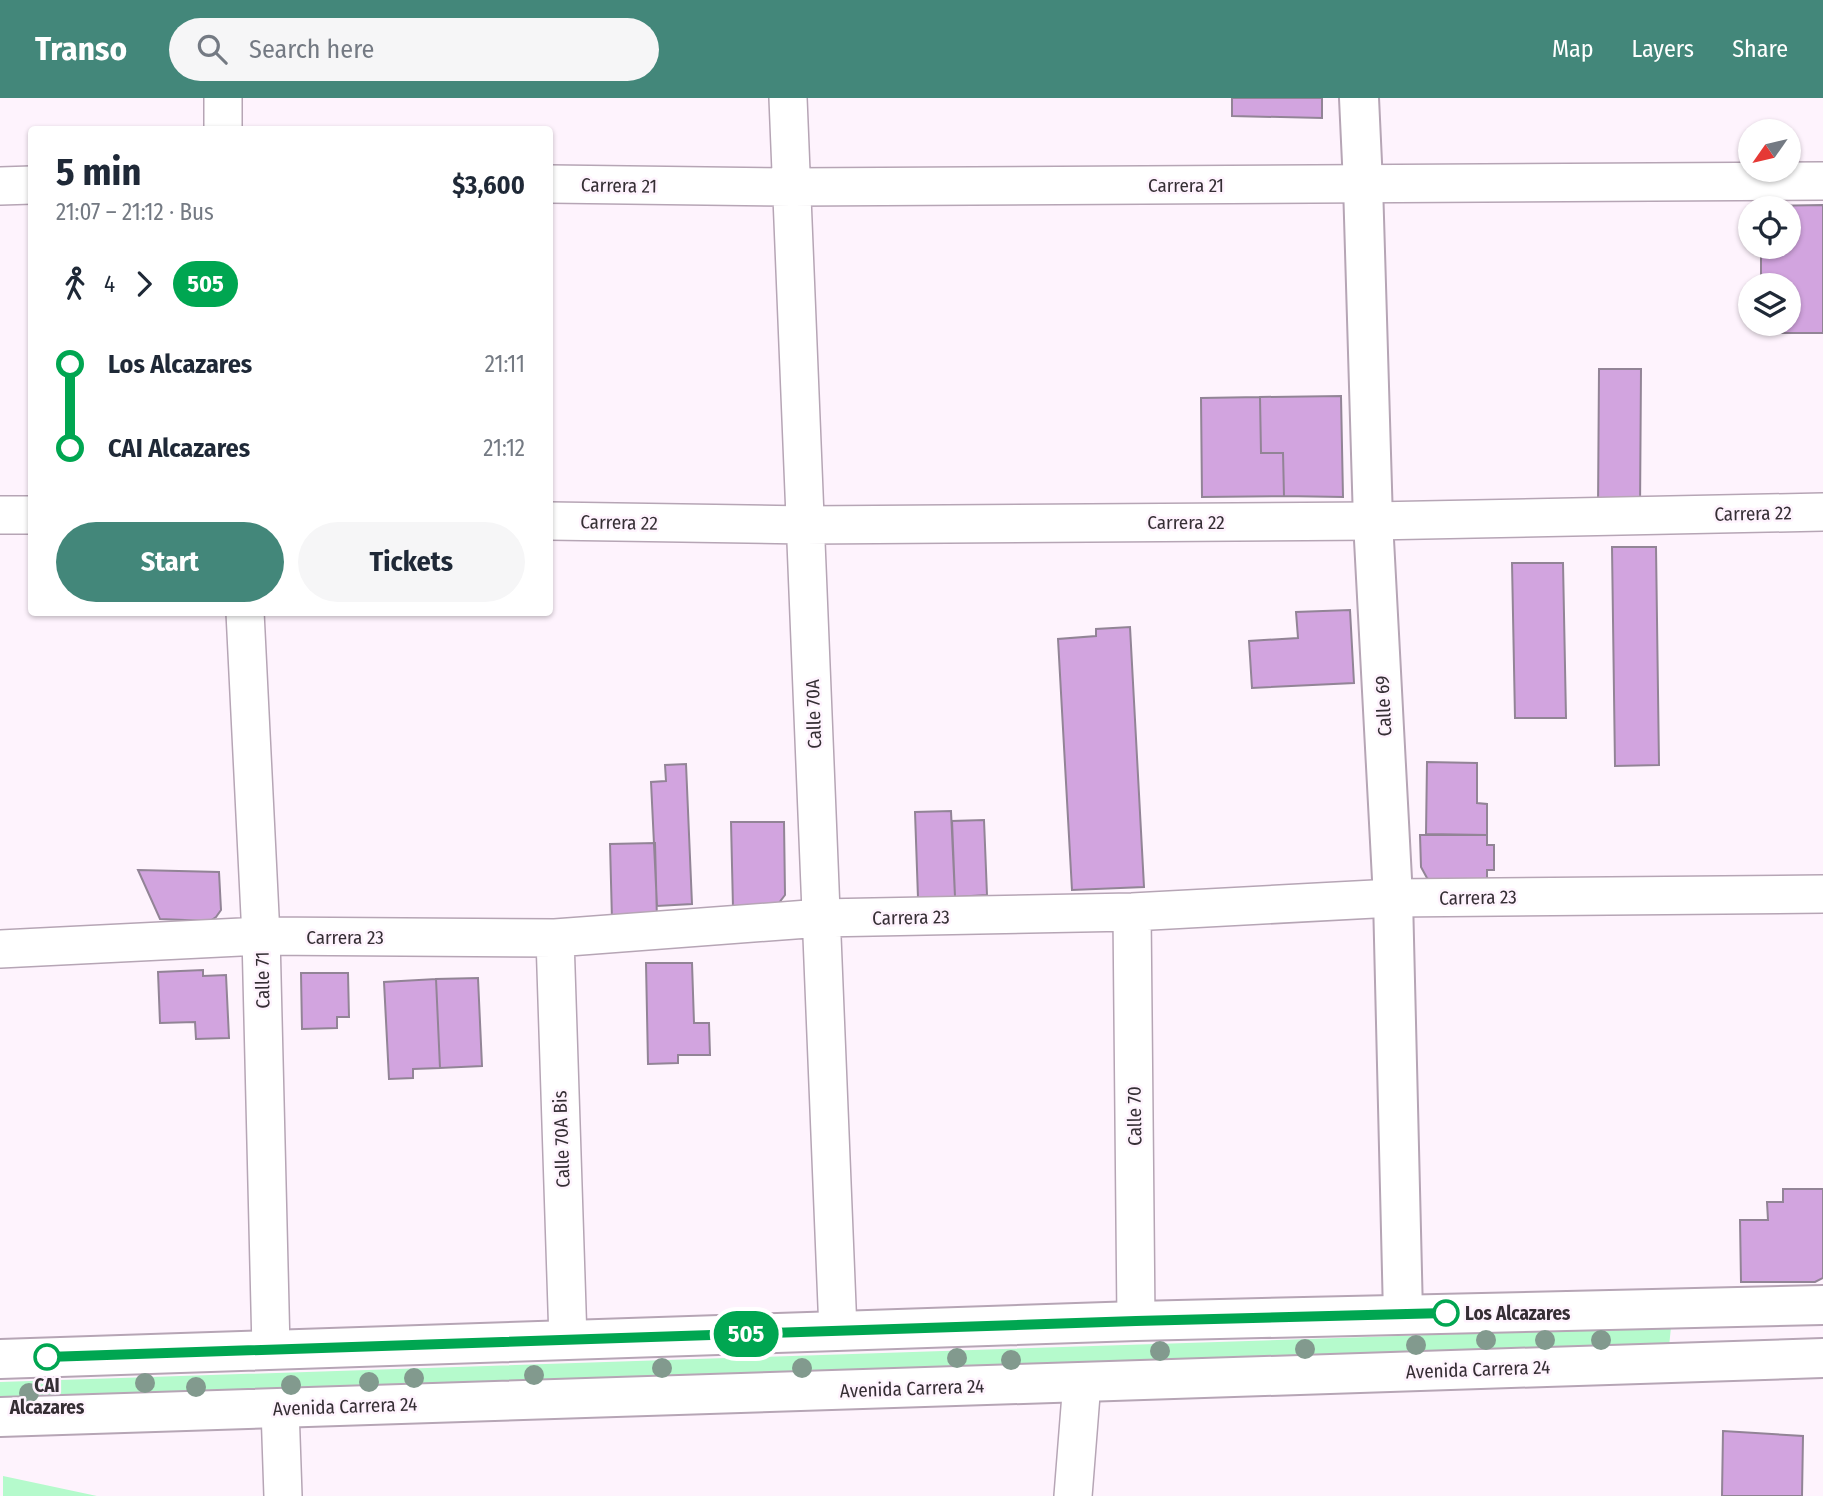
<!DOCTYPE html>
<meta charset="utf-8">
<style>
:root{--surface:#fff;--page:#f6f6f7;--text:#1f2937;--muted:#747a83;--accent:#43877a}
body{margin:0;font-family:"Fira Sans Condensed",sans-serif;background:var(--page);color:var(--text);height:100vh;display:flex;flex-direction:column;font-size:26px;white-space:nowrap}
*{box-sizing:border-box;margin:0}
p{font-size:23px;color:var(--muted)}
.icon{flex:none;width:38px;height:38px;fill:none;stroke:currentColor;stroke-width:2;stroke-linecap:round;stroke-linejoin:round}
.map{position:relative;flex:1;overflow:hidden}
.drawer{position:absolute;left:28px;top:28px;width:525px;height:490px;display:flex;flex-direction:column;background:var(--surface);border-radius:7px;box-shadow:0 2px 5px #0004}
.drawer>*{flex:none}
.badge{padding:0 14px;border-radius:23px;font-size:24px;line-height:46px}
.needle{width:46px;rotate:236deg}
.fabs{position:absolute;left:1738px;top:21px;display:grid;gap:14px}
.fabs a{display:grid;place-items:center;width:63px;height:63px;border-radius:50%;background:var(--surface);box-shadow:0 2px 5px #0004;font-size:35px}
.map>.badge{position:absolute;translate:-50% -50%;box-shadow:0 0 0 4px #fff}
.legs{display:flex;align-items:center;gap:10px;height:77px;padding:0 28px;font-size:23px}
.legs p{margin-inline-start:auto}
.overview{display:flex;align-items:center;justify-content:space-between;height:119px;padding:0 28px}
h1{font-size:38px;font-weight:700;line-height:52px}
.primary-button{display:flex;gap:14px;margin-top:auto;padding:14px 28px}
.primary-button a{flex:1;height:80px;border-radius:42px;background:var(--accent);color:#fff;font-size:28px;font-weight:700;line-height:80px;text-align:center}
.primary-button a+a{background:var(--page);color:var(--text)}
ul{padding:0 28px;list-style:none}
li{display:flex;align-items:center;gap:24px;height:84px;font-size:26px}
li i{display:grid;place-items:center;width:10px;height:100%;margin:0 9px;background:currentColor}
li i::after{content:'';width:18px;height:18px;margin:-9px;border:5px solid;border-radius:50%;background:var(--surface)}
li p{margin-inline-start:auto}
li:first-child i{background:linear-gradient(#0000 50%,currentColor 0)}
li:last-child i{background:linear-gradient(currentColor 50%,#0000 0)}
header{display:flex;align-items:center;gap:42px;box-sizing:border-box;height:98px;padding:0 35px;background:var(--accent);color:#fff}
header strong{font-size:33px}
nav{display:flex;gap:38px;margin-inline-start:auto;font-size:24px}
.search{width:490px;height:63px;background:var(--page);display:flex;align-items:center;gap:18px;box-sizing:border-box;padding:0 24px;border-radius:38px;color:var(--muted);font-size:26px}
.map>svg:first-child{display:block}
</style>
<header>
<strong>Transo</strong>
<div class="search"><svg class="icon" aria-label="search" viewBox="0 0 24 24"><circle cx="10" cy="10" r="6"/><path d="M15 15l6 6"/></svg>Search here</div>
<nav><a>Map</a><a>Layers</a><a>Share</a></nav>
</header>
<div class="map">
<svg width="1823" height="1398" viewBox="0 0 1823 1398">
<rect width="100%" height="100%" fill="#fef3fd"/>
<!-- green -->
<path fill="#b5facc" d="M 1671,1229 L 1669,1249 L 0,1305 L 0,1284 Z
M 3,1378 L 97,1398 L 3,1398 Z"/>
<!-- building -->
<path fill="#d2a4df" stroke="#928496" stroke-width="2" d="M 1232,0 L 1322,0 L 1322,20 L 1232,18 Z
M 1823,107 L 1823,235 L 1762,235 L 1761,226 L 1788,226 L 1788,187 L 1761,187 L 1761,149 L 1788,149 L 1788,110 L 1761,110 L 1761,108 Z
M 1599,271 L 1641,271 L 1640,413 L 1598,412 Z
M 1341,298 L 1343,399 L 1284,398 L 1283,355 L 1261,355 L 1260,299 Z
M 1260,299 L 1261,355 L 1283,355 L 1284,398 L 1202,399 L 1201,300 Z
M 1612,449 L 1656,449 L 1659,667 L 1615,668 Z
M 1512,465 L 1563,465 L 1566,620 L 1515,620 Z
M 1350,512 L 1354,585 L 1252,590 L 1249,543 L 1298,540 L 1296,514 Z
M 1130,529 L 1144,789 L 1072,792 L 1058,541 L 1096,538 L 1096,531 Z
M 1427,664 L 1477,665 L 1477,705 L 1487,706 L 1487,737 L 1426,736 Z
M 686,666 L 692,806 L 657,808 L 651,684 L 666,683 L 665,667 Z
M 951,713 L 955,799 L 918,800 L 915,714 Z
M 984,722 L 987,797 L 955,799 L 952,723 Z
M 731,724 L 784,724 L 785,797 L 775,810 L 733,810 Z
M 1420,737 L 1487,737 L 1487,747 L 1494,747 L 1494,772 L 1487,772 L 1487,788 L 1432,783 L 1427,780 L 1421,769 Z
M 655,745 L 657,822 L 612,822 L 610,746 Z
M 138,772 L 219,774 L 221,812 L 216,819 L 210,823 L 160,821 Z
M 646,865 L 692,865 L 694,925 L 709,925 L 710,957 L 678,957 L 678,965 L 648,966 Z
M 203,872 L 203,878 L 226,877 L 229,940 L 196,941 L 195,924 L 160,925 L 158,874 Z
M 301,875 L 348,875 L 349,919 L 337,919 L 337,930 L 302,931 Z
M 478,880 L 482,968 L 440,970 L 436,881 Z
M 436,881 L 440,970 L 413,971 L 413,980 L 389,981 L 384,884 Z
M 1783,1091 L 1823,1091 L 1823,1180 L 1815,1184 L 1741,1184 L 1740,1122 L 1768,1122 L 1767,1104 L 1783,1104 Z
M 1723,1333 L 1803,1338 L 1802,1398 L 1722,1398 Z"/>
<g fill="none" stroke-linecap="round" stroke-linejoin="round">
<!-- minor casing -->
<g stroke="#b6a5b5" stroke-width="40">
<path id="minor" d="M 223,0 L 223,32
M 788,0 L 838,1233
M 550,86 L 792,89 L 1823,83
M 0,88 L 32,87
M 0,417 L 32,417
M 550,423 L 805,427 L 1373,423 L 1823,414
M 245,514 L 261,838 L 271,1251
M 1132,814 L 1136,1223
M 555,840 L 568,1242
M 0,851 L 261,838 L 555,840 L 821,820 L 1132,814 L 1393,800 L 1823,796
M 280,1310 L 283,1398
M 1073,1398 L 1082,1284"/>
</g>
<!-- tertiary casing -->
<g stroke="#b6a5b5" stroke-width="42">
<path id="tertiary" d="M 1359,0 L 1363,86 L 1373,423 L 1393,800 L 1403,1216"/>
</g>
<!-- secondary casing -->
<g stroke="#b6a5b5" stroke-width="42">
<path id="secondary" d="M 0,1261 L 1136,1223 L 1823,1207
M 0,1319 L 1823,1260"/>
</g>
<!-- minor -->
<use href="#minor" stroke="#fff" stroke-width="37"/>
<!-- tertiary -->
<use href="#tertiary" stroke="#fff" stroke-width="38"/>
<!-- secondary -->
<use href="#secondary" stroke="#fff" stroke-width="38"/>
</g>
<!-- trees -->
<g fill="#829a8e">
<circle cx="1486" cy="1242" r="10"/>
<circle cx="1545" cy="1242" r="10"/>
<circle cx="1601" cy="1242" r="10"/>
<circle cx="1416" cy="1247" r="10"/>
<circle cx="1305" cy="1251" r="10"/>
<circle cx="1160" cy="1253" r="10"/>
<circle cx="957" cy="1260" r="10"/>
<circle cx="1011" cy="1262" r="10"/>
<circle cx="662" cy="1270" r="10"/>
<circle cx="802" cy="1270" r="10"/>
<circle cx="534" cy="1277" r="10"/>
<circle cx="414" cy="1280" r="10"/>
<circle cx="369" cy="1284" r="10"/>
<circle cx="145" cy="1285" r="10"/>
<circle cx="291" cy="1287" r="10"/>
<circle cx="196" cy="1289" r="10"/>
<circle cx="29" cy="1295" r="10"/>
</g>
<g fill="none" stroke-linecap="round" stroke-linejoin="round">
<!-- line-1 casing -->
<g stroke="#fff" stroke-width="16">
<path id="line-1" d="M 47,1259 L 1136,1223 L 1446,1215"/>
</g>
<!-- line-1 -->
<use href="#line-1" stroke="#00a651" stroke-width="10"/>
</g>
<!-- markers -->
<g fill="#fff" stroke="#00a651" stroke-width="3.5">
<circle cx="1446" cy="1215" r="12"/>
<circle cx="47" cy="1259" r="12"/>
</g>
<g text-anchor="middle" stroke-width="5" stroke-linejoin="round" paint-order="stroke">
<!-- street labels -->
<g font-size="19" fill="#352e34" stroke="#fef3fd">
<text transform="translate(619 87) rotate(1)" y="7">Carrera 21</text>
<text x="1186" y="94">Carrera 21</text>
<text transform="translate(1753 415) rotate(-1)" y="7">Carrera 22</text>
<text transform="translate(619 424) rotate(1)" y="7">Carrera 22</text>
<text x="1186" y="431">Carrera 22</text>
<text transform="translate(1383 608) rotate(-93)" y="7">Calle 69</text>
<text transform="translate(813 616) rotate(-92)" y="7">Calle 70A</text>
<text transform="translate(1478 799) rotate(-1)" y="7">Carrera 23</text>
<text transform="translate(911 819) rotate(-1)" y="7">Carrera 23</text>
<text x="345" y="846">Carrera 23</text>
<text transform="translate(262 882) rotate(-91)" y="7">Calle 71</text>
<text transform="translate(1134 1018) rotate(-91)" y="7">Calle 70</text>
<text transform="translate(561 1041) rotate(-92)" y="7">Calle 70A Bis</text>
<text transform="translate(1478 1271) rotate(-2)" y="7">Avenida Carrera 24</text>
<text transform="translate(912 1290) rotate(-2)" y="7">Avenida Carrera 24</text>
<text transform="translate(345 1308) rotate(-2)" y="7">Avenida Carrera 24</text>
</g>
<!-- stop labels -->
<g font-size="19" font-weight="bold" fill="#352e34" stroke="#fef3fd" text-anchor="start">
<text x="1465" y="1222">Los Alcazares</text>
<text x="47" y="1294" text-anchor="middle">CAI<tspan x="47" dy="22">Alcazares</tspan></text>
</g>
</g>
</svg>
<div class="fabs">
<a><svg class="needle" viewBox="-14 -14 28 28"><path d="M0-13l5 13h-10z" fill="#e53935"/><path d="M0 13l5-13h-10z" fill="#747a83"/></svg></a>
<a><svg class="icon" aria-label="locate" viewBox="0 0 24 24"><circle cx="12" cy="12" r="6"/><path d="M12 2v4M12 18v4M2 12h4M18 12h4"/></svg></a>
<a><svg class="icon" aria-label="layers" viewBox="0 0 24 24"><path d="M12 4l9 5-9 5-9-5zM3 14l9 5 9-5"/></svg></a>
</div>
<b class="badge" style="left:746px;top:1236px;background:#00a651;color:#fff">505</b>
<section class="drawer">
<div class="overview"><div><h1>5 min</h1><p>21:07 – 21:12 · Bus</p></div><b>$3,600</b></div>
<div class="legs"><svg class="icon" aria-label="walk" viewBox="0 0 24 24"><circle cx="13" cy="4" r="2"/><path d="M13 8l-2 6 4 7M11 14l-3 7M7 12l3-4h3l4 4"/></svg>4<svg class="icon" aria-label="forward" viewBox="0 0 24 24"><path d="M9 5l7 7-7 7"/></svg><b class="badge" style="background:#00a651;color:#fff">505</b></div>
<ul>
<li><i style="color:#00a651"></i><b>Los Alcazares</b><p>21:11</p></li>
<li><i style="color:#00a651"></i><b>CAI Alcazares</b><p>21:12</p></li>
</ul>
<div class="primary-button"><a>Start</a><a>Tickets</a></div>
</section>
</div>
